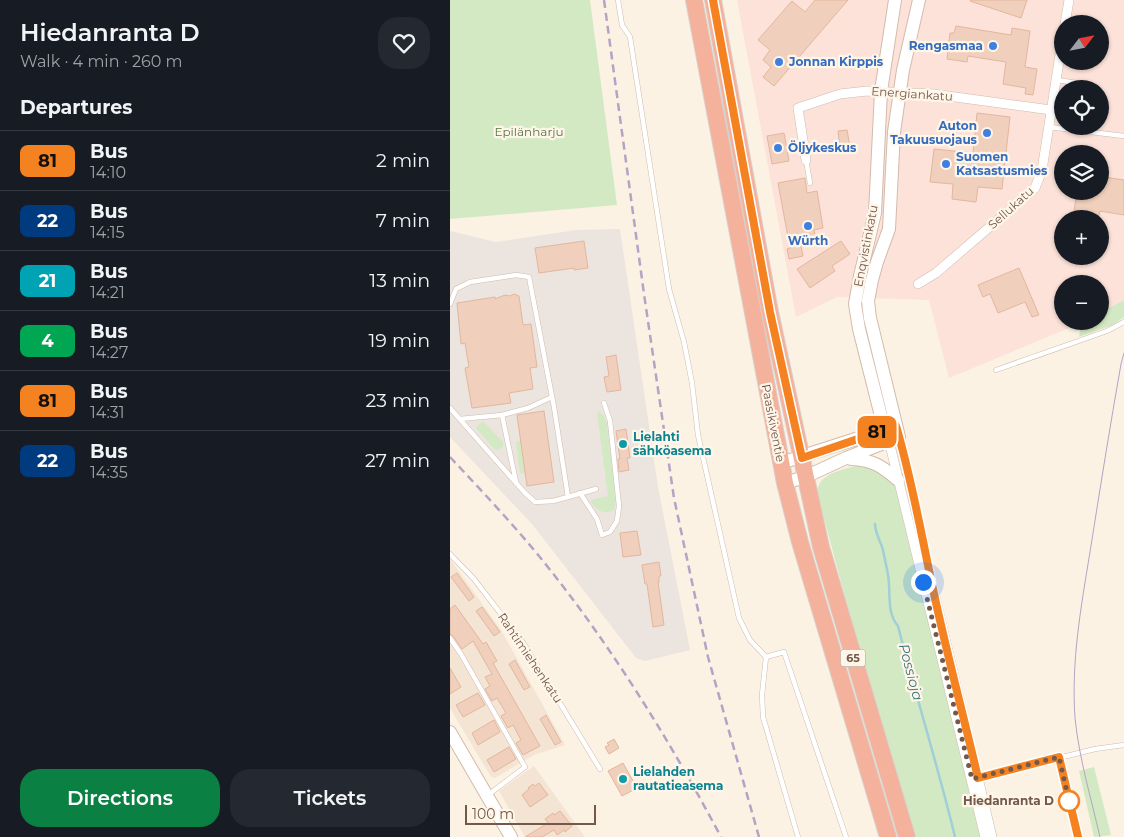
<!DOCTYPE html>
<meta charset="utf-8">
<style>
:root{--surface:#171b24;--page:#242831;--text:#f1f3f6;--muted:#9ea1a6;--line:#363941;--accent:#0b8043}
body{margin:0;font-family:Montserrat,sans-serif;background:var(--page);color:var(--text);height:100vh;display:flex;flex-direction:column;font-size:19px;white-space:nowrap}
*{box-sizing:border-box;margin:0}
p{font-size:16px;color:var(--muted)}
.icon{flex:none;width:28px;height:28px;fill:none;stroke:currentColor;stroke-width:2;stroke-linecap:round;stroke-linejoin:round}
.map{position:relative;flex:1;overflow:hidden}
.sheet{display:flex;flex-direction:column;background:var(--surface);width:450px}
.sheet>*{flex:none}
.badge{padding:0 10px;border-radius:8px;font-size:18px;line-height:32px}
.needle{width:32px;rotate:58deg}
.buttons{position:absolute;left:604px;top:15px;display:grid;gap:10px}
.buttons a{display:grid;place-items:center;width:55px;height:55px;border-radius:50%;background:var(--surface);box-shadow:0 1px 4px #0004;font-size:25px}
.scale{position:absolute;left:15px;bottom:12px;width:131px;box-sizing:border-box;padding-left:5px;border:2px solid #74584a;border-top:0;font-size:14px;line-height:18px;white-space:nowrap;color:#74584a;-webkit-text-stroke:4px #fff6ea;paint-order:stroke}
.you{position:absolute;width:25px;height:25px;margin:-12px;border:4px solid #fff;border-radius:50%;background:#1a73e8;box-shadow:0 0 0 8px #1a73e833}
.map>.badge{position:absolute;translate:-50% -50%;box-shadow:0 0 0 2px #fff}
h2{padding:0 20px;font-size:19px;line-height:45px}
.round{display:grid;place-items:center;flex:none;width:52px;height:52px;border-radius:20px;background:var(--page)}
.overview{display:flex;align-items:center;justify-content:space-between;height:85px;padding:0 20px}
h1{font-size:24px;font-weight:600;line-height:38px}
.button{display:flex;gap:10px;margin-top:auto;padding:10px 20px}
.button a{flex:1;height:58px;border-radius:20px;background:var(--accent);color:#fff;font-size:20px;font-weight:600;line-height:58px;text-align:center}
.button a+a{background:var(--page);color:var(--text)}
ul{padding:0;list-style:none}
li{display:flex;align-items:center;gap:15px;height:60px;padding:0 20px;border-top:1px solid var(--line)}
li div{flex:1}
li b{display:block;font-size:19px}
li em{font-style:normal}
li .badge{min-width:55px;font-weight:700;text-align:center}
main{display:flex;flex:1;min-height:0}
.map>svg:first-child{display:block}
</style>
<main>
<section class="sheet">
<div class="overview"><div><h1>Hiedanranta D</h1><p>Walk · 4 min · 260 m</p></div><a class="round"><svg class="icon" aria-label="heart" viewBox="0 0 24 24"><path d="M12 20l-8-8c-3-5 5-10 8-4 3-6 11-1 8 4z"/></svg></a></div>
<h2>Departures</h2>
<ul>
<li><span class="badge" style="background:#f58220;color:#111">81</span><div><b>Bus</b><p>14:10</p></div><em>2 min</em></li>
<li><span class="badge" style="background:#003b80;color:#fff">22</span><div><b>Bus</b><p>14:15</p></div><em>7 min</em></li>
<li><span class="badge" style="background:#00a3b4;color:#fff">21</span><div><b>Bus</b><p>14:21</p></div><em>13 min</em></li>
<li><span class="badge" style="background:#00a651;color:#fff">4</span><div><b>Bus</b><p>14:27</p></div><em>19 min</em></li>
<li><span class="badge" style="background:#f58220;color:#111">81</span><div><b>Bus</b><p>14:31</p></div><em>23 min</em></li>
<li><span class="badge" style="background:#003b80;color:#fff">22</span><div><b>Bus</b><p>14:35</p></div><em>27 min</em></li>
</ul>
<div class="button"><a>Directions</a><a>Tickets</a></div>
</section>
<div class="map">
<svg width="674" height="837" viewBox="0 0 674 837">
<rect width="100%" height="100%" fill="#fcf2e4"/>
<!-- residential -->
<path fill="#f3e4d3" d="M 0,559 L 51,630 L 115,745 L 84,755 L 45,778 L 41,777 L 0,708 Z
M 84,766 L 135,837 L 75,837 L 49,791 Z"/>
<!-- commercial -->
<path fill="#fce2d8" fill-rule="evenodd" d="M 287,0 L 674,0 L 674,300 L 650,313 L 650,284 L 612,284 L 612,321 L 636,321 L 499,378 L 479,300 L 387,297 L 346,317 ZM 612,24 L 650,24 L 650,61 L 612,61 ZM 612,89 L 650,89 L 650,126 L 612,126 ZM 612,154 L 650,154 L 650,191 L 612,191 ZM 612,219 L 650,219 L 650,256 L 612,256 Z"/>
<!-- industrial -->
<path fill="#ebe4df" d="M 170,229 L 208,487 L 240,650 L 195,661 L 186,658 L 82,524 L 0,437 L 0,231 L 46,242 L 126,230 Z"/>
<!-- green -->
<path fill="#d3e9c3" d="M 0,0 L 140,0 L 167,205 L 0,219 Z
M 674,300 L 674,317 L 663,325 L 629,337 L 631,324 L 636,321 L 650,321 L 650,313 Z
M 149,411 L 153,415 L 157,424 L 166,500 L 164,510 C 153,515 149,511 141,503 L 141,500 L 158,496 L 147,413 Z
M 32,422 L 34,422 L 53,442 L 53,447 L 48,450 L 44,449 L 27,429 L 26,427 Z
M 71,440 L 76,474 L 70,473 L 66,442 Z
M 417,465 L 435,474 L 446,486 L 531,837 L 465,837 C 431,725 398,612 369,499 C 368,495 367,490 368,487 C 373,471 403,466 417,465 Z
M 644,767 L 661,835 L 644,837 L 629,771 Z"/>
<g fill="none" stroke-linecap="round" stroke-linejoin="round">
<!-- stream -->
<path stroke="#a0cfd6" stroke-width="2.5" d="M 425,524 C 425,533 431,542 433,550 C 435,562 439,574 439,585 C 440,600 438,614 448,626 C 466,697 488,766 505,837"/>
</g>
<!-- building -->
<path fill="#f0d0bc" stroke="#e3b69d" d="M 365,0 L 398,0 L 324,86 L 313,77 L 321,67 L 313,60 L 320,50 L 308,40 L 342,1 L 355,12 Z
M 521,0 L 577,0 L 571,18 L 520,1 Z
M 506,26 L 561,35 L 562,28 L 580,31 L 575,67 L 587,69 L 583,95 L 575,94 L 576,88 L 553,84 L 556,62 L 518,56 L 517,62 L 497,59 L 500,33 L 504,33 Z
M 527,113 L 560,117 L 552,189 L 528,187 L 526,202 L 502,199 L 503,184 L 480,182 L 484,149 L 523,153 Z
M 397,130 L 400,147 L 390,148 L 388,131 Z
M 334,133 L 339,161 L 322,164 L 317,136 Z
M 654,177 L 674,180 L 674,215 L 650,211 L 648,219 L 623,219 L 627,191 L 650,191 L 650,182 L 654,182 Z
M 355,178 L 357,193 L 367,191 L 373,228 L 364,230 L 367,244 L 351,246 L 353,256 L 339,259 L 337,249 L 340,248 L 328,183 Z
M 134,241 L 138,268 L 124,270 L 124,268 L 89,273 L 85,248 Z
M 391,241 L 400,254 L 382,266 L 385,271 L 360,288 L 347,269 Z
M 569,268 L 589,315 L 582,317 L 575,302 L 548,313 L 540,294 L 533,297 L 528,285 Z
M 64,294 L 69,296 L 73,325 L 81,324 L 87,367 L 80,368 L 83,389 L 59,393 L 61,403 L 22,408 L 15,368 L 19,367 L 15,343 L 11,344 L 7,303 L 45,297 L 45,299 L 55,295 L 60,296 Z
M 166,355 L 171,390 L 157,392 L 154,377 L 159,376 L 156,357 Z
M 94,411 L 104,482 L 77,486 L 67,415 Z
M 176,429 L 180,458 L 177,458 L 179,470 L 169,472 L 168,459 L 170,459 L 166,431 Z
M 187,531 L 191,555 L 173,557 L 170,533 Z
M 209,562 L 211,576 L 209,576 L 209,582 L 208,582 L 214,625 L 203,627 L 197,584 L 195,584 L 192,565 Z
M 7,573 L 24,597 L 19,601 L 1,577 Z
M 5,605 L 33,644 L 36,642 L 47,661 L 43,663 L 90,746 L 73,755 L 66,743 L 71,740 L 63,725 L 58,728 L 51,716 L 56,713 L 47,698 L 42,701 L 35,689 L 40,686 L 35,677 L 42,674 L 23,641 L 12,649 L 3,636 L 0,634 L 0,609 Z
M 32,607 L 50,632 L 44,636 L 26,611 Z
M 65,660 L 80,687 L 74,690 L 59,664 Z
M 0,668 L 11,687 L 0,694 Z
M 28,693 L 35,705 L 13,717 L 6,705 Z
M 96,715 L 111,742 L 105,745 L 90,719 Z
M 44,720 L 50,732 L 28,745 L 22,733 Z
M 164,739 L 169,748 L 159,754 L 155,747 L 159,745 L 157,743 Z
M 59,747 L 66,759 L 44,772 L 37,760 Z
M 173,763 L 187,788 L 172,796 L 158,771 Z
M 89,783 L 98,795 L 80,807 L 72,795 L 79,789 L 78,788 L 83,784 L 85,786 Z
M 110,811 L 122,826 L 115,832 L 114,830 L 107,835 L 104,830 L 92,837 L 75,837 L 98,823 L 95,819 L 103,813 L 104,815 Z"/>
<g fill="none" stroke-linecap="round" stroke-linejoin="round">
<!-- lane casing -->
<g stroke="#cfbcae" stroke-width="5.5">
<path id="lane" d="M 168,0 L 172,25 L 180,37 L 219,289 L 234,342 L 242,383 L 248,435 L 289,618 L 300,640 L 316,657 L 312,695 L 313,717 L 348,837
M 607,80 L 626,83
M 599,127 L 674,136
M 356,160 L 360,183
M 0,304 L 6,289 L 20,282 L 66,275 L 79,277 L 104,407 L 118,497 L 103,501 L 85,502 L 75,493 L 0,408
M 546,370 L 657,331 L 674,322
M 52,415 L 78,408 L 102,397
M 10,419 L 52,415 L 66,482
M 130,493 L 147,519 L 152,535 L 160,532 L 167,521 L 169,506 L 160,421 L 154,403
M 118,497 L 146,489
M 0,554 L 24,579 L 74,644 L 150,769
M 0,638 L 11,654 L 75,767 L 38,795
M 316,657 L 334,652 L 396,837
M 609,757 L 628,837
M 528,778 L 645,749 L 674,745"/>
</g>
<!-- street casing -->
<g stroke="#cfbcae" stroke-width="10">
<path id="street" d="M 615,24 L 619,0
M 356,160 L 348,108 L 390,94 L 417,91 L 483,94 L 601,110
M 468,284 L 486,273 L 585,188 L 592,170 L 612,42
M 449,437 L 472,534 L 479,571 L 542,837
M 439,441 L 535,837"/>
</g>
<!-- secondary casing -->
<g stroke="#d2bbab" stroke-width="14">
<path id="secondary" d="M 439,441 L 432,420 L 409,329 L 405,304 L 410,276 L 425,213 L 431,91 L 445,0
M 401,459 C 423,460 432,466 448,480
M 331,463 L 443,427
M 335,483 L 355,477 L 396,458 L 449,437 L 420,318 L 418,301 L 422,280 L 427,262 L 439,229 L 444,132 L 453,70 L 469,0
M 0,732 L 61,837"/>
</g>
<!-- highway casing -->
<g stroke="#d8d0cc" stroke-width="18">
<path id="highway" d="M 244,0 L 335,483 L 350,542 L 438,837
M 263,0 L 320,312 L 371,547 L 457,837"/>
</g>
<!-- lane -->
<use href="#lane" stroke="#fff" stroke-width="4.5"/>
<!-- street -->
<use href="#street" stroke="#fff" stroke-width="9"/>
<!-- secondary -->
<use href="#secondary" stroke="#fff" stroke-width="12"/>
<!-- highway -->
<use href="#highway" stroke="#f4b29c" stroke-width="16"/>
<!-- tram -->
<path stroke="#b5a3c5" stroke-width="1" d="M 650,837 C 641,798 629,758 625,718 C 621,662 631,607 640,552 C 650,489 660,426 671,364 L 674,353"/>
<!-- rail -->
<path stroke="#b5a3c5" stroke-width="2.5" stroke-dasharray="8 5" stroke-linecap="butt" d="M 154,0 L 194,294 L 224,498 L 258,657 L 309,837
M 0,457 C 30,489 61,522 89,556 C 159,642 219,739 271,837"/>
</g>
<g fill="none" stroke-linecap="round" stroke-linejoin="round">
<!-- line casing -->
<g stroke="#fff" stroke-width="11">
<path id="line" d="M 263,0 L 320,312 L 352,458 L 446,426 C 460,473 469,522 479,570 C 493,640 512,709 528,778 L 609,757 L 628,837"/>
</g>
<!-- line -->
<use href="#line" stroke="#f58220" stroke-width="8"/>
<!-- walk -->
<path stroke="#74584a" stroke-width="5" stroke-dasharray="0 9" d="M 473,582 L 522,779 L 609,757 L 619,801"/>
</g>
<!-- markers -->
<g fill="#3f7fe0" stroke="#fff6ea" stroke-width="2">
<circle cx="543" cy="46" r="5"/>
<circle cx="329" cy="62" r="5"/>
<circle cx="537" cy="133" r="5"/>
<circle cx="328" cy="148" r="5"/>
<circle cx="496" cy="164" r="5"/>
<circle cx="358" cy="226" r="5"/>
</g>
<g fill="#0f9aa8" stroke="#fff6ea" stroke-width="2">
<circle cx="173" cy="444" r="5"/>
<circle cx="173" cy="779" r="5"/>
</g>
<circle fill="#fff" stroke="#f58220" stroke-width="2.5" cx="619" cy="801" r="10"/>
<g text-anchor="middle" stroke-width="4.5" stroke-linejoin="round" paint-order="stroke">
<!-- shield labels -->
<rect fill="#fff6ea" stroke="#9e877a" stroke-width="1" x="390.5" y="649.5" width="25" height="17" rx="4"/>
<g font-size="11" font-weight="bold" fill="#74584a">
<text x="403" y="662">65</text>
</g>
<!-- shop labels -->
<g font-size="12" font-weight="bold" fill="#366cbe" stroke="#fff6ea" text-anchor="start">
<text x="533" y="50" text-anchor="end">Rengasmaa</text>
<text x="339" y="66">Jonnan Kirppis</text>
<text x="527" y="130" text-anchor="end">Auton<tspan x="527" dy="14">Takuusuojaus</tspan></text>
<text x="338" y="152">Öljykeskus</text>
<text x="506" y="161">Suomen<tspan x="506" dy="14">Katsastusmies</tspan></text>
<text x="358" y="245" text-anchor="middle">Würth</text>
</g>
<!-- street labels -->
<g font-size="12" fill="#74584a" stroke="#fff6ea">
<text transform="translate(462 94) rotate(4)" y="4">Energiankatu</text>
<text transform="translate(561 208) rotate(-42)" y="4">Sellukatu</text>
<text transform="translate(416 246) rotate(-79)" y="4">Enqvistinkatu</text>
<text transform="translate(323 423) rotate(79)" y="4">Paasikiventie</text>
<text transform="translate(80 658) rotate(56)" y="4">Rahtimiehenkatu</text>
</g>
<!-- park labels -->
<g font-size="12" fill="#547942" stroke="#fff6ea">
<text x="79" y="136">Epilänharju</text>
</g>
<!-- culture labels -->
<g font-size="12" font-weight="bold" fill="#0d838f" stroke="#fff6ea" text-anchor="start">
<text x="183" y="441">Lielahti<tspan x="183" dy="14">sähköasema</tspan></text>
<text x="183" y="776">Lielahden<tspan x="183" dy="14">rautatieasema</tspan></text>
</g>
<!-- stop labels -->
<g font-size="12" font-weight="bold" fill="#74584a" stroke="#fff6ea" text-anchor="end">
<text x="604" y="805">Hiedanranta D</text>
</g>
<!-- water labels -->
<g font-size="14" font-style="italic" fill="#42777f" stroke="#fff6ea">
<text transform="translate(461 672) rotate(75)" y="5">Possioja</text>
</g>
</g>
</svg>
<div class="buttons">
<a><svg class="needle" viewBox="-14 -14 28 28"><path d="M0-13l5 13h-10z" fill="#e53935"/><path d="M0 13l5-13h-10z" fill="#9ea1a6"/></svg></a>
<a><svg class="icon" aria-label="locate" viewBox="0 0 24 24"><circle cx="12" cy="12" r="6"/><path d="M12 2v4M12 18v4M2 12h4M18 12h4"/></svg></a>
<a><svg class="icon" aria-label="layers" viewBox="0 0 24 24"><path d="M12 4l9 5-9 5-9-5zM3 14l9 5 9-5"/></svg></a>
<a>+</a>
<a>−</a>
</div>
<div class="scale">100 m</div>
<div class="you" style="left:473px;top:582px"></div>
<b class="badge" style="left:427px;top:432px;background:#f58220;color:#111">81</b>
</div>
</main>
